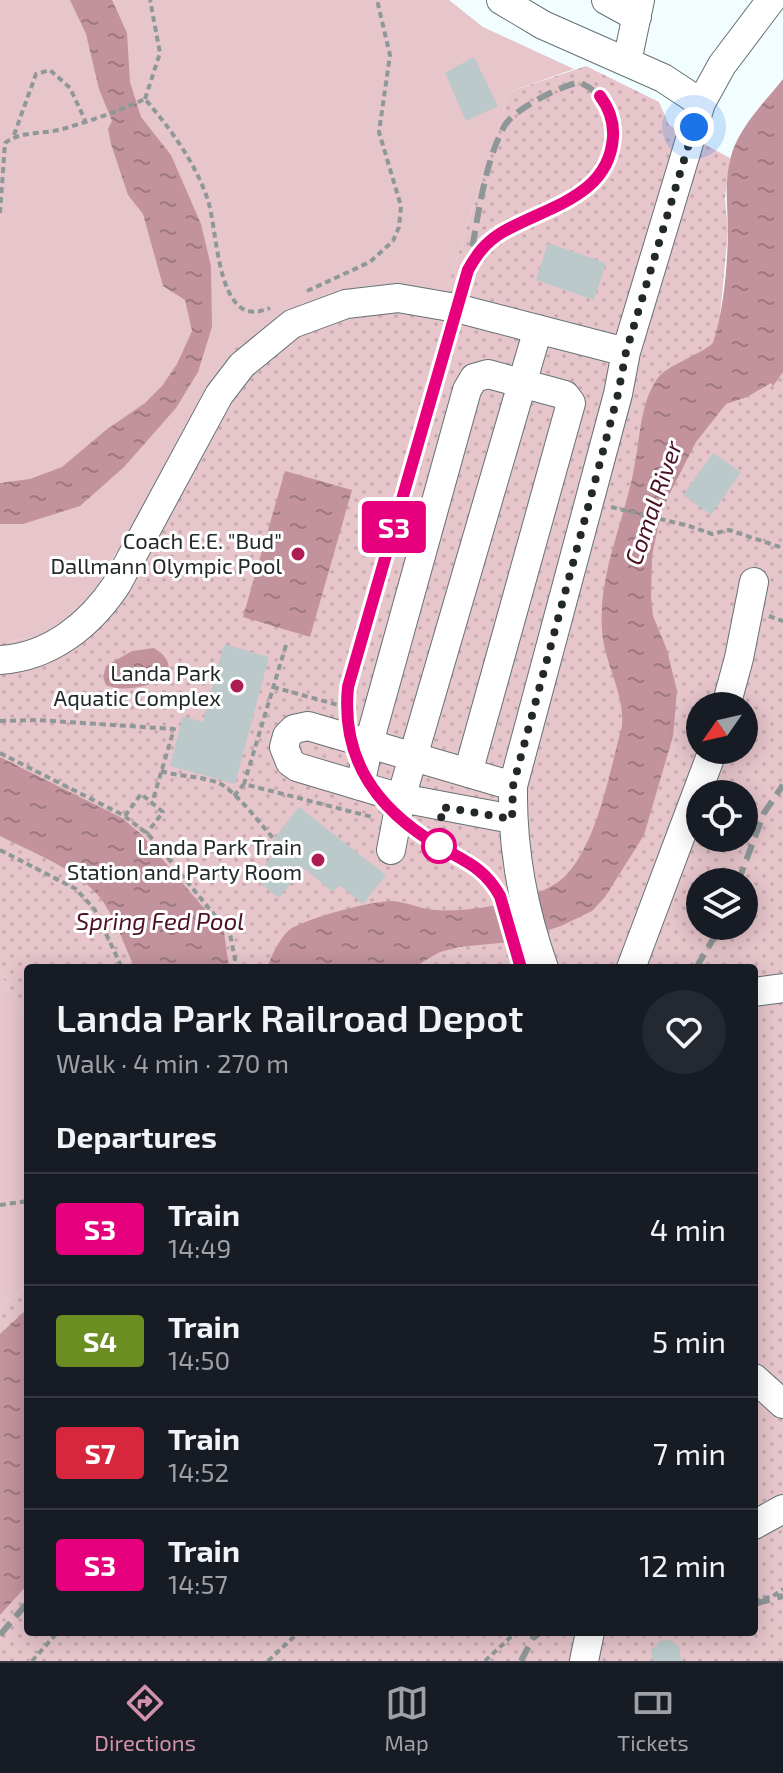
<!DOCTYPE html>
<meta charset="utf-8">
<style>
:root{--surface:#171b24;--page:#242831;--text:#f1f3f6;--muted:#9ea1a6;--line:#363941;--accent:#d292ad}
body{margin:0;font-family:"Exo 2",sans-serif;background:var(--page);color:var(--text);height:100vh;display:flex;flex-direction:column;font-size:30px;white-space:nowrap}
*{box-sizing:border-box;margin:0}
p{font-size:26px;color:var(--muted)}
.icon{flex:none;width:44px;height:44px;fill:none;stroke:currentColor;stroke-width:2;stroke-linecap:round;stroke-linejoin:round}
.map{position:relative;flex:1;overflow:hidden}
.panel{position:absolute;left:24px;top:964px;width:734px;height:672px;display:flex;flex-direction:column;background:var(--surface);border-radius:8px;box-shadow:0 4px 20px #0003}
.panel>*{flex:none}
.badge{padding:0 16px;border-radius:6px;font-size:28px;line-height:52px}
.needle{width:52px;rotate:236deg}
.tools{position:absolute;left:686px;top:692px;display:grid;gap:16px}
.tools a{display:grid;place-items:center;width:72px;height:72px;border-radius:50%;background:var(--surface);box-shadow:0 4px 20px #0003;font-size:40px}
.you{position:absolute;width:40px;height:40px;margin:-20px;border:6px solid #fff;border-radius:50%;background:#1a73e8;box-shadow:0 0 0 12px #1a73e833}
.map>.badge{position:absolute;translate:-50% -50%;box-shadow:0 0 0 4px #fff}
h2{padding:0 32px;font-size:30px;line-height:72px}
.round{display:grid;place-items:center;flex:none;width:84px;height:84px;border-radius:42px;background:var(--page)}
.overview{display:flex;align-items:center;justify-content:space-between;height:136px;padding:0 32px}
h1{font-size:38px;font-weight:600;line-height:60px}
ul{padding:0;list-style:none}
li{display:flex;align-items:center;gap:24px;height:112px;padding:0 32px;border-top:2px solid var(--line)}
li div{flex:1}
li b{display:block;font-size:30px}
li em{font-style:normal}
li .badge{min-width:88px;font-weight:700;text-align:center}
.dock{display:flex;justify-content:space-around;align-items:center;height:112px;border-top:2px solid var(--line);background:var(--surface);font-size:22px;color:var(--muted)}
.dock a{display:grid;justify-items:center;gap:4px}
.dock .current{color:var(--accent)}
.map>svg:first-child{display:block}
</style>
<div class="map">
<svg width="783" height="1661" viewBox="0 0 783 1661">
<defs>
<pattern id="park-dots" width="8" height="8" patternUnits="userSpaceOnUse" patternTransform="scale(2)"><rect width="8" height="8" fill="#e6c5cb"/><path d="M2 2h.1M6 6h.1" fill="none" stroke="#c5a9ae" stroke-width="1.8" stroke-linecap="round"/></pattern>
<pattern id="water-ripples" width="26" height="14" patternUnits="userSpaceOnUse" patternTransform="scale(2)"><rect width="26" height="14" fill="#c2939c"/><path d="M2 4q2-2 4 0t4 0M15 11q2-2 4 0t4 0" fill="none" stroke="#9d787f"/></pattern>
</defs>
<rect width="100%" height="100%" fill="#f2fdff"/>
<!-- grass -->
<path fill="#e6c5cb" d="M 0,0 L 449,0 L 483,27 L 574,69 L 509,92 L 447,290 L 371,285 L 286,310 L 115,555 L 88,604 L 45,635 L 0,643 Z
M 0,973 L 28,1022 L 28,1285 L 0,1307 Z"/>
<!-- park -->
<path fill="url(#park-dots)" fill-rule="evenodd" d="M 586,66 L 659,102 L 669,125 L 730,158 L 725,198 L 728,231 L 720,317 L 783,361 L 783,1661 L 0,1661 L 0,1307 L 28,1285 L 28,1632 L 754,1632 L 754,968 L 28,968 L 28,1022 L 0,973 L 0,643 L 45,635 L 88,604 L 233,350 L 286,310 L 371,285 L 447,290 L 509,92 ZM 700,706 L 744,706 L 744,750 L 700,750 ZM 700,794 L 744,794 L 744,838 L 700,838 ZM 700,882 L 744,882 L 744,926 L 700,926 Z"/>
<!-- water -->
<path fill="url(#water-ripples)" d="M 70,0 L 112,0 L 127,33 L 130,82 L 141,117 L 171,155 L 201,224 L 211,266 L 212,327 L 198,372 L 176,408 L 124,467 L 80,506 L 23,524 L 0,524 L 0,483 L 30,479 L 62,467 L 106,430 L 145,403 L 162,386 L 177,364 L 192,331 L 185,300 L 163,286 L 143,214 L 128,195 L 111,144 L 108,129 L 112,121 L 99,89 L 86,34 Z
M 783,79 L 783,372 L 773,386 L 771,383 L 747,397 L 726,404 L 696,442 L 667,499 L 659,522 L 652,556 L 651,596 L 653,616 L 667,650 L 677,691 L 673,736 L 644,835 L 605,897 L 592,911 L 561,926 L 511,942 L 459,947 L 440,952 L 412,968 L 267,968 C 272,955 278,941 288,931 C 301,919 375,900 393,901 C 407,902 420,909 435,910 C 469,913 543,901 567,874 C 598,840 610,770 622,726 C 625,693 604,664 602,630 C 598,576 622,527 633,474 C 640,444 639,405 657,379 C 667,365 698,356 713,343 C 724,309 727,269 728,234 C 728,209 724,186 730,160 C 737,129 764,103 783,79 Z
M 285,471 L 352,490 L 310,637 L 243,617 Z
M 154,648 C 198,676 130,697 106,685 L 103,677 L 106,666 L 132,651 Z
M 0,757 L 122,818 L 142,835 L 224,932 L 229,968 L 135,968 C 123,943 113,909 93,890 C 71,867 29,851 0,836 Z
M 28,1308 L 28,1584 L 0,1615 L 0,1334 Z"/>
<!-- building -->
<path fill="#bbc9cb" d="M 474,57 L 498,106 L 466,121 L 445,73 Z
M 548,243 L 606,263 L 594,300 L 536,280 Z
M 713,453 L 741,472 L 711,515 L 683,495 Z
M 224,644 L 269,657 L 235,784 L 170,766 L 183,716 L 203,722 Z
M 299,807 L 386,875 L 363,904 L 339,885 L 333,892 L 303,868 L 279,898 L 255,879 L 276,851 L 269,845 Z
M 670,1640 L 679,1646 L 681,1661 L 653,1661 L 651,1650 L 660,1641 Z"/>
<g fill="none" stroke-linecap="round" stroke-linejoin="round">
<!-- minor casing -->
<g stroke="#647173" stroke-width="30">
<path id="minor" d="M 501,0 L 543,25 L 663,78 L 701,103
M 606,0 L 637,17
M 627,62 L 640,0
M 0,660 C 50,657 90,625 117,584 L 219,395 L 242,365 L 292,324 L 346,304 L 398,298 L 456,308 L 626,352
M 726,706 L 739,658 L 754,582
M 360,786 L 369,743 L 467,390 L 474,378 L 488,374 L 565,395 L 571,403 L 468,773
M 512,819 L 401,798 L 297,767 L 290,762 L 284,747 L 287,736 L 294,729 L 308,726 L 513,786
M 391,850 L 401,798 L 538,329
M 544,968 C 523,909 512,848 513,786 L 618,394 L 626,352 L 701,103 L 722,65 L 771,0
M 631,968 L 713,750
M 754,992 L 783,988
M 754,1378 L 783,1404
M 754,1525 L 783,1509
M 584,1661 L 590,1632"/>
</g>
<!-- path -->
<path stroke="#8f9899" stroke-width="4" stroke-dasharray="6 4" stroke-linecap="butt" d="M 145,99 L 160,53 L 150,0
M 14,135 L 36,74 L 50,70 L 70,88 L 85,120
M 0,213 L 5,143 C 21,130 46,135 66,128 C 93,120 119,111 145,99 C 170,128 198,166 209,204 C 216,232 217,275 233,299 C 243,314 255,314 270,308
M 307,291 L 370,262 L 393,241 L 399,227 L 401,206 L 379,132 L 390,55 L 377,0
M 611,507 L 689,526 L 712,534 L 729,530 L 783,548
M 769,616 L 783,621
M 286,645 L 244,784 L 372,817
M 273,687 L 338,705
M 0,721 L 37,720 L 174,729 L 152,803
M 0,753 L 123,815 L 149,835 L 230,934 L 235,959 L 232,968
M 161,771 C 179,777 196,775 216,782 C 233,787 260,824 274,839
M 234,796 L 244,784
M 125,816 L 141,794 L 163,812 L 146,834
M 0,850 L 76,889 L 95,910 L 122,968
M 0,1205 L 28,1201
M 754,1601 L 773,1596 L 783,1589
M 32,1661 L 58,1632
M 268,1661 L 299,1632
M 485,1661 L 516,1632"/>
<!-- minor -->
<use href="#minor" stroke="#fff" stroke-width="28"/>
<!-- rail -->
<path stroke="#8e9697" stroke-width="6" stroke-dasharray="16 8" stroke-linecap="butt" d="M 468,270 C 477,227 483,163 505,125 C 516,108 559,87 579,82 C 597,90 608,102 612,122 C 614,134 612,147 608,158 C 586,215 514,209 480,249 C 475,254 472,263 468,270 L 348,687 C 341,758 376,807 435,843 C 461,860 484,867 500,896 L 521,968
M 738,882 L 764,813 L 783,785
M 696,968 L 721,926
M 754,1604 L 783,1596
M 0,1635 L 28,1602
M 521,1661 L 533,1638 L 541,1632"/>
</g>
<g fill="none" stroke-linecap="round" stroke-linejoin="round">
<!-- line casing -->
<g stroke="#fff" stroke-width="18">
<path id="line" d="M 521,968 L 500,896 C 483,865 462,861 434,843 C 375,807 341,758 348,687 L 468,270 C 477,254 485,243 501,233 C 544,207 609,198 613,137 C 614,121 609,108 600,96"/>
</g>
<!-- line -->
<use href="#line" stroke="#e6007e" stroke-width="12"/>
<!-- walk -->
<path stroke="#232829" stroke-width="8" stroke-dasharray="0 14.4" d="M 439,846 L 442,807 L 512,819 L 513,786 L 597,474 L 618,394 L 626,352 L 694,127"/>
</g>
<!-- markers -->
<g fill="#ad1c53" stroke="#fff" stroke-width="3">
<circle cx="298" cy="554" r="8"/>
<circle cx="237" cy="686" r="8"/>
<circle cx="318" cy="860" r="8"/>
</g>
<circle fill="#fff" stroke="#e6007e" stroke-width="4" cx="439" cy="846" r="16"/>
<g text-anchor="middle" stroke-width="6" stroke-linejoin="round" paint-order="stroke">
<!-- poi labels -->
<g font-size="22" fill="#232829" stroke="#fff" text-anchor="end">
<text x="282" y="549">Coach E.E. "Bud"<tspan x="282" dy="25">Dallmann Olympic Pool</tspan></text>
<text x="221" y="681">Landa Park<tspan x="221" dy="25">Aquatic Complex</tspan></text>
<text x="302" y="855">Landa Park Train<tspan x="302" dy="25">Station and Party Room</tspan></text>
</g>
<!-- water labels -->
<g font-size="24" font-style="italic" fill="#4b1124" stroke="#fff">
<text transform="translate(654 503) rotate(-71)" y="8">Comal River</text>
<text x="160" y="930">Spring Fed Pool</text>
</g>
</g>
</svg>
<div class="tools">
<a><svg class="needle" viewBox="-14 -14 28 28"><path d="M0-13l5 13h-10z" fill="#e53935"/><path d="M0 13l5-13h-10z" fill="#9ea1a6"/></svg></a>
<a><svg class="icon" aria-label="locate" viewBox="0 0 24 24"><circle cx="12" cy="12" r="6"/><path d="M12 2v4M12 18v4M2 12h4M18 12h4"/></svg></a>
<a><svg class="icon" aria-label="layers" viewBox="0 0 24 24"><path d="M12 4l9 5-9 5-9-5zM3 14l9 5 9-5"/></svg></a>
</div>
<div class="you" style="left:694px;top:127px"></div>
<b class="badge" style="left:394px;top:527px;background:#e6007e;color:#fff">S3</b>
<section class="panel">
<div class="overview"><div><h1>Landa Park Railroad Depot</h1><p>Walk · 4 min · 270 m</p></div><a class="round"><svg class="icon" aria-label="heart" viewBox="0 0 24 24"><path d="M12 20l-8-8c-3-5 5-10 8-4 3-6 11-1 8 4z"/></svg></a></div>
<h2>Departures</h2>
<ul>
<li><span class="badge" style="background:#e6007e;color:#fff">S3</span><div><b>Train</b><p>14:49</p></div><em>4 min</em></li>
<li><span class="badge" style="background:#6b8e23;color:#fff">S4</span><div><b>Train</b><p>14:50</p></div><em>5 min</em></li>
<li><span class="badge" style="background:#d7263d;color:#fff">S7</span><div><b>Train</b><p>14:52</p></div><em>7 min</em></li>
<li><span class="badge" style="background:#e6007e;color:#fff">S3</span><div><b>Train</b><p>14:57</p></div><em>12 min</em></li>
</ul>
</section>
</div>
<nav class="dock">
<a class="current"><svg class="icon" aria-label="directions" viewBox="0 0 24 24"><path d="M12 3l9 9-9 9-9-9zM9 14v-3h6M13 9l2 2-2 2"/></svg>Directions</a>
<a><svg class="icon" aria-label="map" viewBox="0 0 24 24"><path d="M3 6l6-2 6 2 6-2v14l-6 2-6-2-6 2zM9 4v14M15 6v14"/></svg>Map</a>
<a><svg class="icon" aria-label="tickets" viewBox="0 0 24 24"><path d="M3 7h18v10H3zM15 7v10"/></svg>Tickets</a>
</nav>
